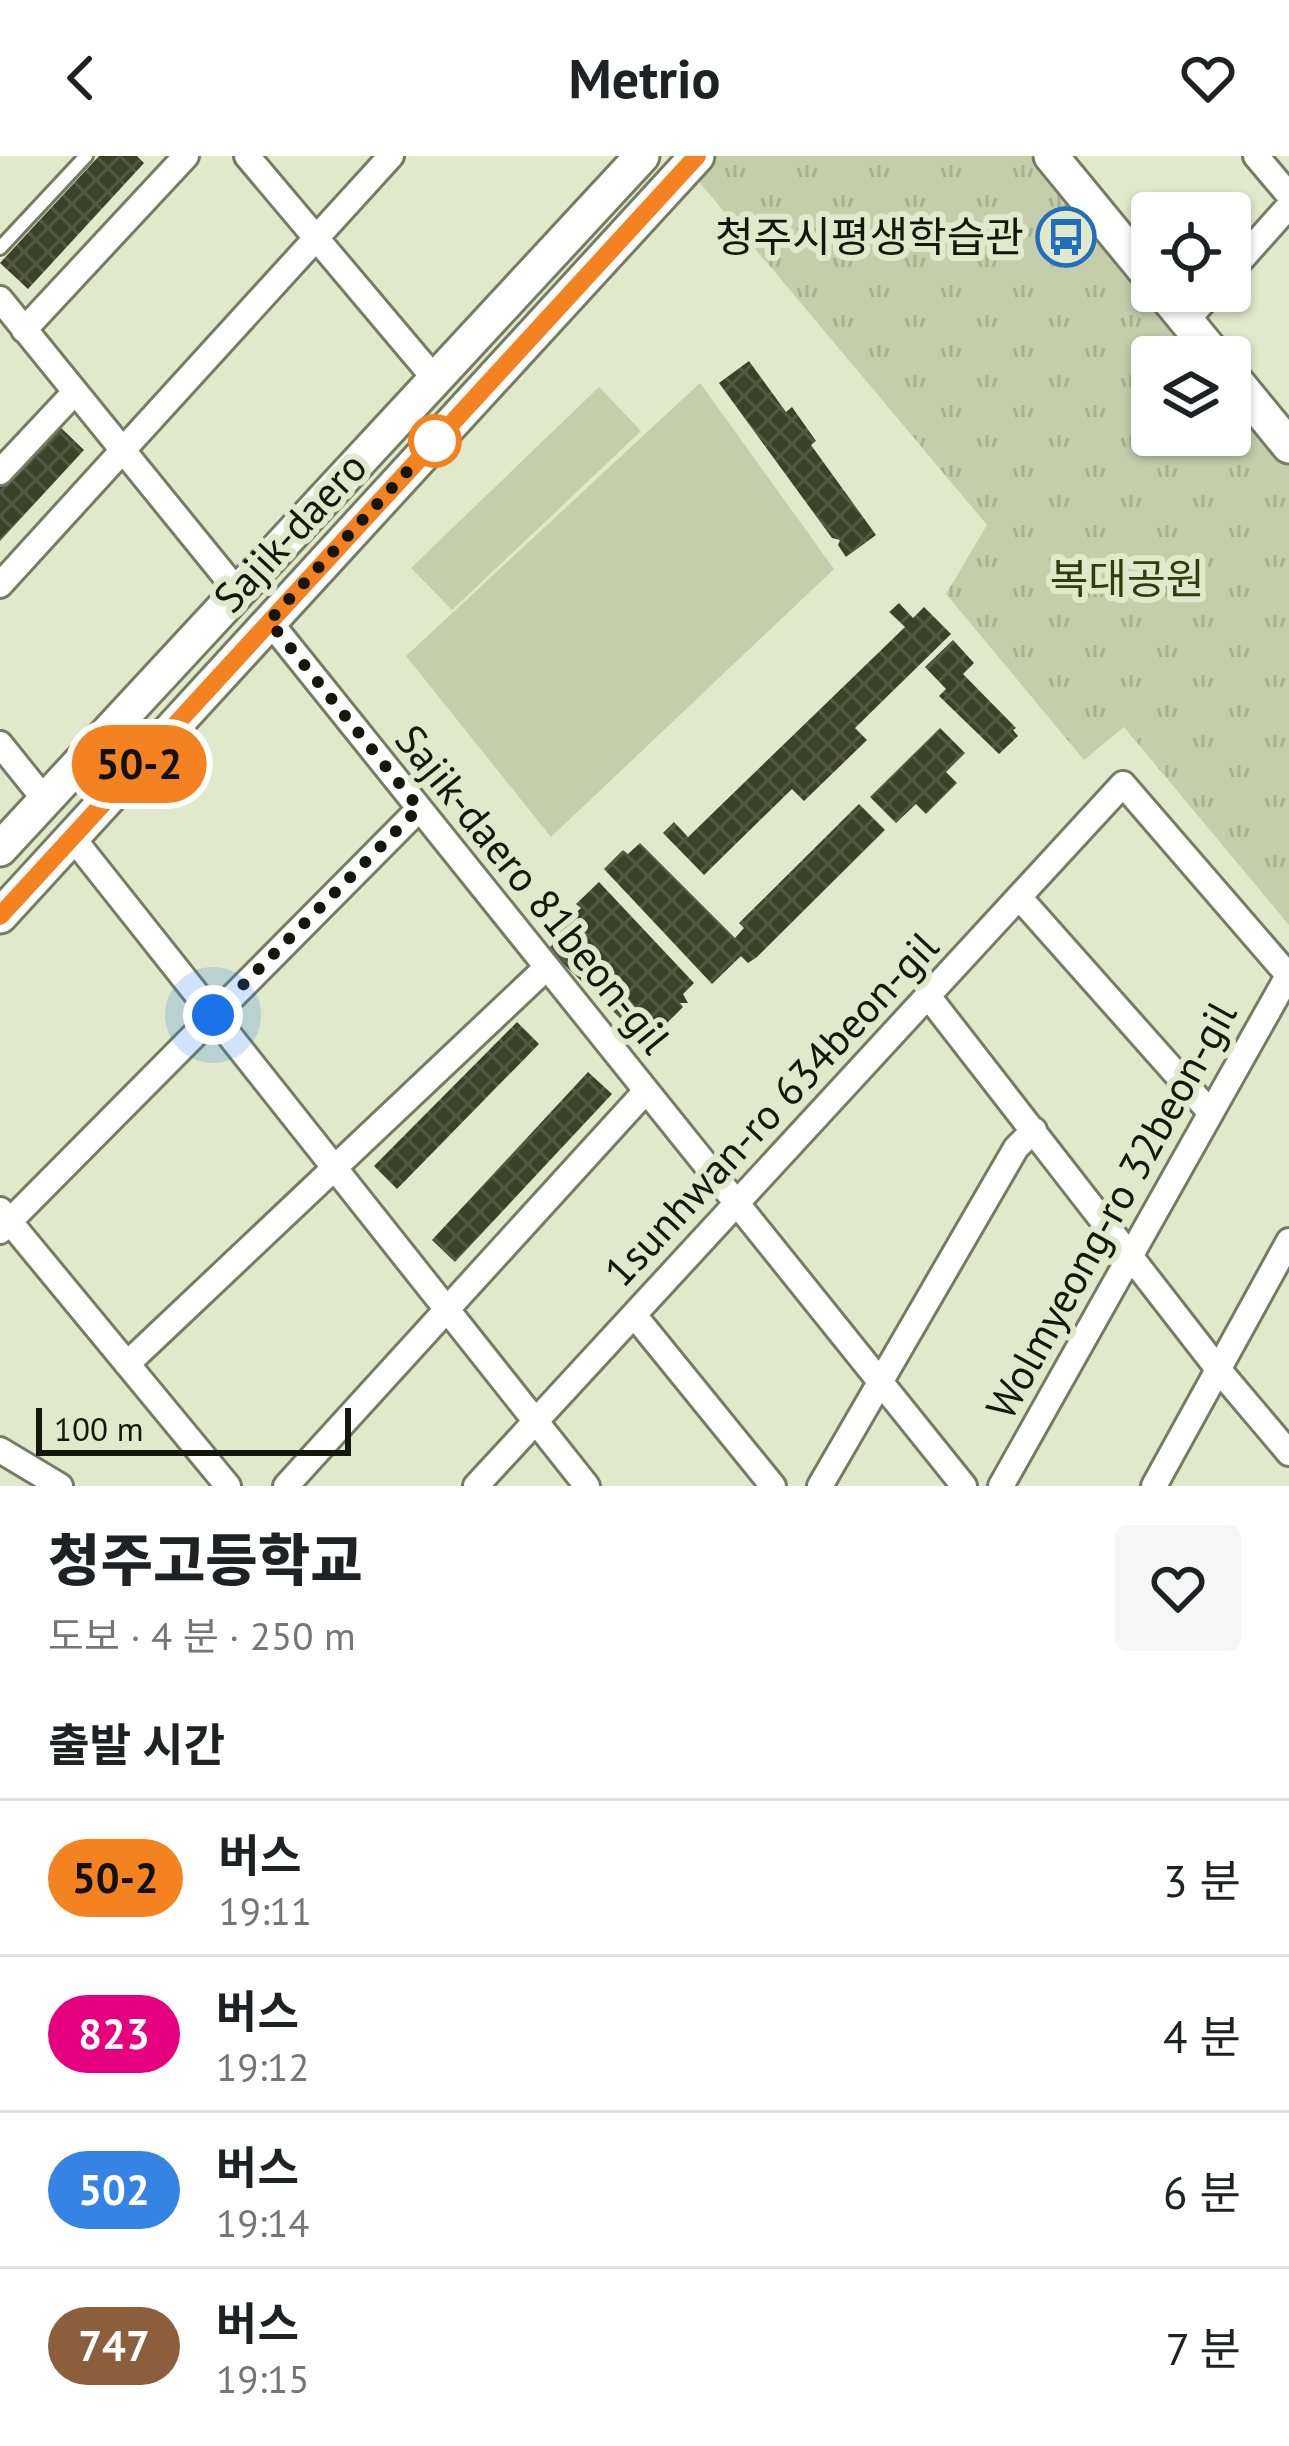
<!DOCTYPE html>
<html lang="ko">
<meta charset="utf-8">
<style>
:root{--surface:#fff;--page:#f6f6f6;--text:#202124;--muted:#757577;--line:#e0e0e0}
body{margin:0;font-family:"PT Sans","Noto Sans KR",sans-serif;background:var(--page);color:var(--text);height:100vh;display:flex;flex-direction:column;font-size:45px;white-space:nowrap}
*{box-sizing:border-box;margin:0}
p{font-size:39px;color:var(--muted)}
.icon{flex:none;width:66px;height:66px;fill:none;stroke:currentColor;stroke-width:2;stroke-linecap:round;stroke-linejoin:round}
.map{position:relative;height:1330px;overflow:hidden}
.drawer{display:flex;flex-direction:column;background:var(--surface);flex:1}
.drawer>*{flex:none}
.badge{padding:0 24px;border-radius:39px;font-size:42px;line-height:78px}
.tools{position:absolute;left:1131px;top:36px;display:grid;gap:24px}
.tools a{display:grid;place-items:center;width:120px;height:120px;border-radius:12px;background:var(--surface);box-shadow:0 3px 9px #0004;font-size:60px}
.scale{position:absolute;left:36px;bottom:30px;width:315px;box-sizing:border-box;padding-left:12px;border:6px solid #15170d;border-top:0;font-size:33px;line-height:42px;white-space:nowrap;color:#15170d;-webkit-text-stroke:9px #e1e9cc;paint-order:stroke}
.you{position:absolute;width:60px;height:60px;margin:-30px;border:9px solid #fff;border-radius:50%;background:#1a73e8;box-shadow:0 0 0 18px #1a73e833}
.map>.badge{position:absolute;translate:-50% -50%;box-shadow:0 0 0 6px #fff}
h2{padding:0 48px;font-size:45px;line-height:108px}
.round{display:grid;place-items:center;flex:none;width:126px;height:126px;border-radius:12px;background:var(--page)}
.summary{display:flex;align-items:center;justify-content:space-between;height:204px;padding:0 48px}
h1{font-size:57px;font-weight:800;line-height:90px}
ul{padding:0;list-style:none}
li{display:flex;align-items:center;gap:36px;height:156px;padding:0 48px;border-top:3px solid var(--line)}
li div{flex:1}
li b{display:block;font-size:45px}
li em{font-style:normal}
li .badge{min-width:132px;font-weight:700;text-align:center}
header{display:flex;justify-content:space-between;align-items:center;height:156px;padding:0 48px;background:var(--surface);font-size:54px;font-weight:800}
.map>svg:first-child{display:block}
</style>
<header><svg class="icon" aria-label="back" viewBox="0 0 24 24"><path d="M15 5l-7 7 7 7"/></svg>Metrio<svg class="icon" aria-label="heart" viewBox="0 0 24 24"><path d="M12 20l-8-8c-3-5 5-10 8-4 3-6 11-1 8 4z"/></svg></header>
<div class="map">
<svg width="1289" height="1330" viewBox="0 0 1289 1330">
<defs>
<pattern id="park-tufts" width="24" height="20" patternUnits="userSpaceOnUse" patternTransform="scale(3)"><rect width="24" height="20" fill="#c4ceaa"/><path d="M3 7l-1-3M5 7V3M7 7l1-3M15 17l-1-3M17 17v-4M19 17l1-3" fill="none" stroke="#a8b091"/></pattern>
<pattern id="building-cross-hatch" width="8" height="8" patternUnits="userSpaceOnUse" patternTransform="scale(3)"><rect width="8" height="8" fill="#3c412a"/><path d="M0 0l8 8M0 8l8-8" fill="none" stroke="#555946"/></pattern>
</defs>
<rect width="100%" height="100%" fill="#e1e9cc"/>
<!-- park -->
<path fill="url(#park-tufts)" d="M 714,0 L 1038,0 L 1201,201 L 1152,201 L 1152,279 L 1230,279 L 1230,237 L 1289,310 L 1289,769 L 1124,571 L 1084,604 L 946,438 L 987,369 L 695,21 Z"/>
<!-- pitch -->
<path fill="#c4ceaa" d="M 700,227 L 834,413 L 551,681 L 406,500 Z
M 599,231 L 641,275 L 452,454 L 411,412 Z"/>
<!-- building -->
<path fill="url(#building-cross-hatch)" d="M 99,0 L 137,0 L 144,7 L 28,133 L 0,107 Z
M 749,205 L 786,256 L 792,251 L 816,285 L 811,289 L 876,379 L 846,401 L 838,389 L 840,384 L 832,382 L 719,227 Z
M 54,265 L 84,294 L 0,385 L 0,324 Z
M 899,447 L 913,462 L 924,451 L 951,478 L 855,572 L 867,584 L 804,645 L 792,633 L 704,719 L 663,677 L 674,666 L 688,681 L 905,471 L 889,456 Z
M 953,484 L 974,507 L 963,518 L 1016,572 L 1013,574 L 1018,580 L 999,598 L 939,540 L 946,533 L 925,511 Z
M 940,572 L 965,597 L 946,616 L 957,627 L 926,658 L 916,648 L 896,667 L 870,641 Z
M 859,648 L 885,674 L 757,801 L 748,807 L 741,800 L 712,828 L 604,713 L 623,694 L 628,698 L 640,687 L 735,782 L 744,772 L 739,767 Z
M 599,726 L 694,827 L 683,838 L 688,847 L 680,847 L 683,851 L 658,876 L 653,873 L 643,884 L 548,793 L 553,788 L 545,781 L 561,765 L 563,769 L 581,752 L 576,748 Z
M 517,866 L 539,888 L 397,1033 L 374,1010 Z
M 588,916 L 612,938 L 455,1106 L 432,1084 Z"/>
<g fill="none" stroke-linecap="round" stroke-linejoin="round">
<!-- lane casing -->
<g stroke="#757c62" stroke-width="18">
<path id="lane" d="M 0,92 L 86,0"/>
</g>
<!-- street casing -->
<g stroke="#757c62" stroke-width="30">
<path id="street" d="M 247,0 L 435,223
M 1256,0 L 1289,39
M 1230,116 L 1289,50
M 0,143 L 238,436
M 1186,165 L 1213,135
M 24,174 L 186,0
M 0,316 L 75,236
M 0,429 L 391,0
M 269,465 L 964,1330
M 0,588 L 45,644
M 72,681 L 587,1330
M 1019,741 L 1210,956
M 928,840 L 1218,1213 L 1289,1297
M 0,1054 L 228,1330
M 0,1075 L 419,653
M 634,1159 L 773,1330
M 127,1208 L 546,812
M 0,1294 L 60,1330
M 286,1330 L 645,936
M 476,1330 L 1123,628 L 1289,820
M 820,1330 L 1016,992 L 1034,974
M 1001,1330 L 1289,818
M 1154,1330 L 1289,1085"/>
</g>
<!-- secondary casing -->
<g stroke="#757c62" stroke-width="39">
<path id="secondary" d="M 1051,0 L 1152,123
M 1162,135 L 1216,201
M 1230,218 L 1289,290
M 0,693 L 642,0
M 0,760 L 697,0"/>
</g>
<!-- lane -->
<use href="#lane" stroke="#fff" stroke-width="12"/>
<!-- street -->
<use href="#street" stroke="#fff" stroke-width="24"/>
<!-- secondary -->
<use href="#secondary" stroke="#fff" stroke-width="33"/>
</g>
<g fill="none" stroke-linecap="round" stroke-linejoin="round">
<!-- line casing -->
<g stroke="#fff" stroke-width="27">
<path id="line" d="M 0,760 L 697,0"/>
</g>
<!-- line -->
<use href="#line" stroke="#f58220" stroke-width="18"/>
<!-- walk -->
<path stroke="#15170d" stroke-width="12" stroke-dasharray="0 21.6" d="M 213,859 L 419,652 L 269,465 L 440,280 L 435,285"/>
</g>
<!-- icons -->
<defs>
<g id="bus-ring" transform="scale(3)"><circle r="9.5" fill="#e1e9cc" stroke="#216ebd" stroke-width="1.5"/><path d="M-5-6H5V4H4V6H2V4H-2V6H-4V4H-5ZM-3.5-4V0h7V-4ZM-3.5 1.2v1.5H-2V1.2ZM2 1.2v1.5H3.5V1.2Z" fill="#216ebd"/></g>
</defs>
<g fill-rule="evenodd">
<use href="#bus-ring" x="1066" y="81"/>
</g>
<!-- markers -->
<circle fill="#fff" stroke="#f58220" stroke-width="6" cx="435" cy="285" r="24"/>
<g text-anchor="middle" stroke-width="12" stroke-linejoin="round" paint-order="stroke">
<!-- poi labels -->
<g font-size="42" fill="#15170d" stroke="#e1e9cc" text-anchor="end">
<text x="1024" y="96">청주시평생학습관</text>
</g>
<!-- street labels -->
<g font-size="42" fill="#15170d" stroke="#e1e9cc">
<text transform="translate(290 376) rotate(-47)" y="15">Sajik-daero</text>
<text transform="translate(533 733) rotate(51)" y="15">Sajik-daero 81beon-gil</text>
<text transform="translate(771 953) rotate(-47)" y="15">1sunhwan-ro 634beon-gil</text>
<text transform="translate(1111 1054) rotate(-61)" y="15">Wolmyeong-ro 32beon-gil</text>
</g>
<!-- park labels -->
<g font-size="42" fill="#323c0d" stroke="#e1e9cc">
<text x="1127" y="438">복대공원</text>
</g>
</g>
</svg>
<div class="tools">
<a><svg class="icon" aria-label="locate" viewBox="0 0 24 24"><circle cx="12" cy="12" r="6"/><path d="M12 2v4M12 18v4M2 12h4M18 12h4"/></svg></a>
<a><svg class="icon" aria-label="layers" viewBox="0 0 24 24"><path d="M12 4l9 5-9 5-9-5zM3 14l9 5 9-5"/></svg></a>
</div>
<div class="scale">100 m</div>
<div class="you" style="left:213px;top:859px"></div>
<b class="badge" style="left:139px;top:608px;background:#f58220;color:#111">50-2</b>
</div>
<section class="drawer">
<div class="summary"><div><h1>청주고등학교</h1><p>도보 · 4 분 · 250 m</p></div><a class="round"><svg class="icon" aria-label="heart" viewBox="0 0 24 24"><path d="M12 20l-8-8c-3-5 5-10 8-4 3-6 11-1 8 4z"/></svg></a></div>
<h2>출발 시간</h2>
<ul>
<li><span class="badge" style="background:#f58220;color:#111">50-2</span><div><b>버스</b><p>19:11</p></div><em>3 분</em></li>
<li><span class="badge" style="background:#e6007e;color:#fff">823</span><div><b>버스</b><p>19:12</p></div><em>4 분</em></li>
<li><span class="badge" style="background:#3584e4;color:#fff">502</span><div><b>버스</b><p>19:14</p></div><em>6 분</em></li>
<li><span class="badge" style="background:#8b5e3c;color:#fff">747</span><div><b>버스</b><p>19:15</p></div><em>7 분</em></li>
</ul>
</section>
